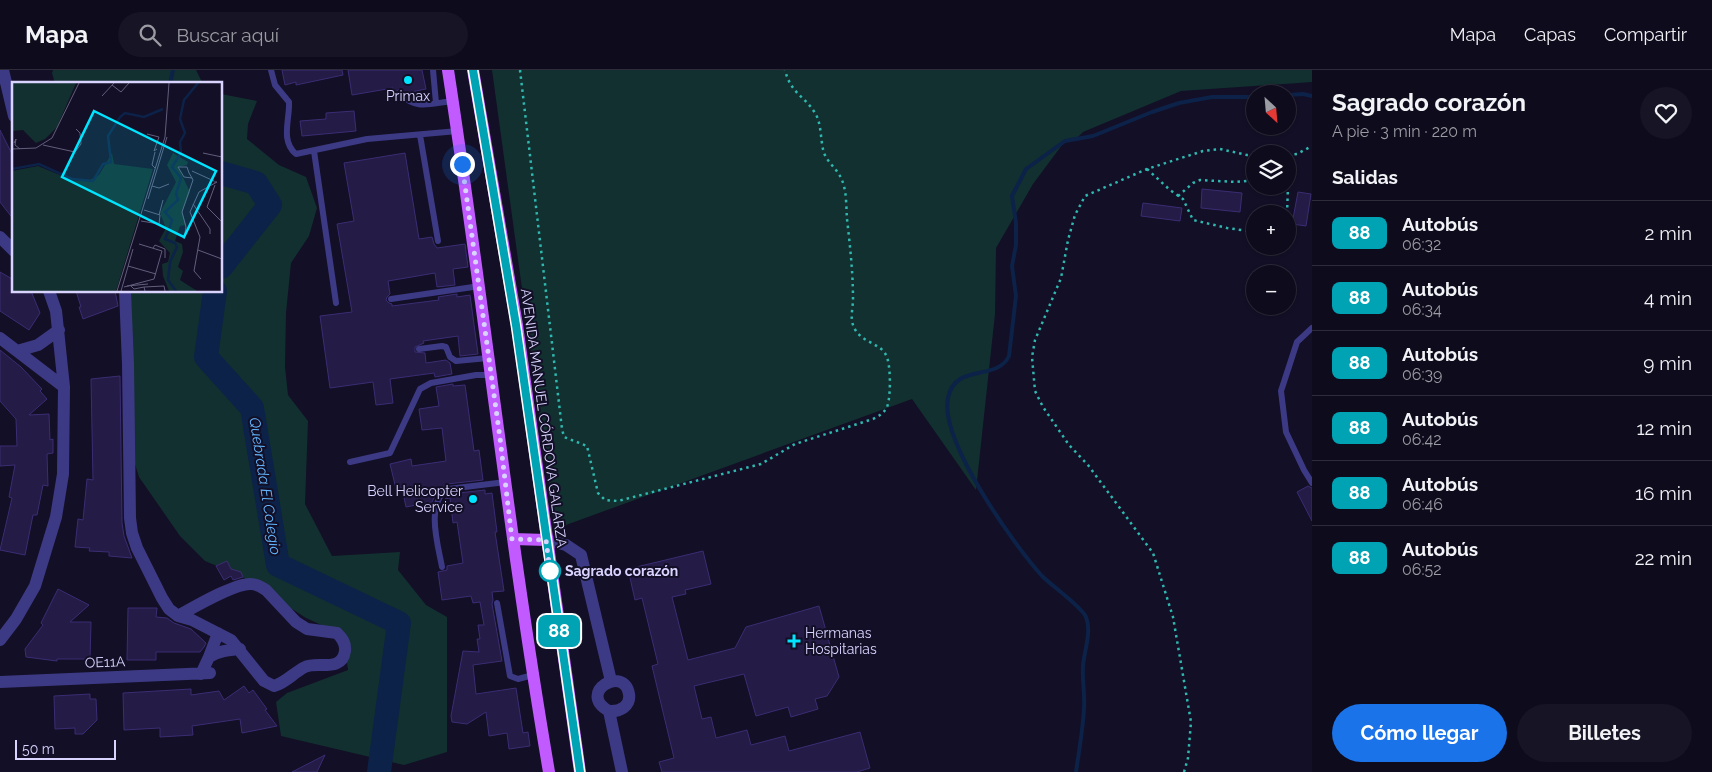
<!DOCTYPE html>
<html lang="es">
<meta charset="utf-8">
<style>
:root{--surface:#0e0b1c;--page:#171425;--text:#f1f3f6;--muted:#9b9ba3;--line:#2e2b3b;--accent:#1a73e8}
body{margin:0;font-family:Raleway,sans-serif;background:var(--page);color:var(--text);height:100vh;display:flex;flex-direction:column;font-size:19px;white-space:nowrap}
*{box-sizing:border-box;margin:0}
p{font-size:16px;color:var(--muted)}
.icon{flex:none;width:28px;height:28px;fill:none;stroke:currentColor;stroke-width:2;stroke-linecap:round;stroke-linejoin:round}
.map{position:relative;flex:1;overflow:hidden}
.details{display:flex;flex-direction:column;background:var(--surface);width:400px}
.details>*{flex:none}
.badge{padding:0 10px;border-radius:8px;font-size:18px;line-height:32px}
.needle{width:32px;rotate:154deg}
.fabs{position:absolute;left:1246px;top:15px;display:grid;gap:10px}
.fabs a{display:grid;place-items:center;width:50px;height:50px;border-radius:50%;background:var(--surface);box-shadow:0 1px 4px #0004,0 0 0 1px var(--line);font-size:25px}
.scale{position:absolute;left:15px;bottom:12px;width:101px;box-sizing:border-box;padding-left:5px;border:2px solid #d9d4ff;border-top:0;font-size:14px;line-height:18px;white-space:nowrap;color:#d9d4ff;-webkit-text-stroke:4px #130f26;paint-order:stroke}
.you{position:absolute;width:25px;height:25px;margin:-12px;border:4px solid #fff;border-radius:50%;background:#1a73e8;box-shadow:0 0 0 8px #1a73e833}
.map>.badge{position:absolute;translate:-50% -50%;box-shadow:0 0 0 2px #fff}
h2{padding:0 20px;font-size:19px;line-height:45px}
.round{display:grid;place-items:center;flex:none;width:52px;height:52px;border-radius:26px;background:var(--page)}
.overview{display:flex;align-items:center;justify-content:space-between;height:85px;padding:0 20px}
h1{font-size:24px;font-weight:700;line-height:38px}
.primary-button{display:flex;gap:10px;margin-top:auto;padding:10px 20px}
.primary-button a{flex:1;height:58px;border-radius:30px;background:var(--accent);color:#fff;font-size:20px;font-weight:700;line-height:58px;text-align:center}
.primary-button a+a{background:var(--page);color:var(--text)}
ul{padding:0;list-style:none}
li{display:flex;align-items:center;gap:15px;height:65px;padding:0 20px;border-top:1px solid var(--line)}
li div{flex:1}
li b{display:block;font-size:19px}
li em{font-style:normal}
li .badge{min-width:55px;font-weight:700;text-align:center}
header{display:flex;align-items:center;gap:30px;box-sizing:border-box;height:70px;padding:0 25px;background:var(--surface);border-bottom:1px solid var(--line)}
header strong{font-size:24px}
nav{display:flex;gap:28px;margin-inline-start:auto;font-size:18px}
.search{width:350px;height:45px;background:var(--page);display:flex;align-items:center;gap:12px;box-sizing:border-box;padding:0 18px;border-radius:28px;color:var(--muted);font-size:19px}
main{display:flex;flex:1;min-height:0}
.map>svg:first-child{display:block}
</style>
<header>
<strong>Mapa</strong>
<div class="search"><svg class="icon" aria-label="search" viewBox="0 0 24 24"><circle cx="10" cy="10" r="6"/><path d="M15 15l6 6"/></svg>Buscar aquí</div>
<nav><a>Mapa</a><a>Capas</a><a>Compartir</a></nav>
</header>
<main>
<div class="map">
<svg width="1312" height="702" viewBox="0 0 1312 702">
<rect width="100%" height="100%" fill="#130f26"/>
<!-- green -->
<path fill="#12302f" d="M 53,0 L 196,0 L 203,14 L 55,14 L 52,3 Z
M 492,0 L 1312,0 L 1312,12 L 1181,21 L 1083,62 L 1078,67 L 1065,71 L 1033,114 L 996,178 L 995,244 L 976,420 L 912,329 L 555,459 Z
M 221,24 L 257,31 L 248,54 L 247,69 L 279,95 L 306,107 L 317,138 L 309,166 L 291,193 L 286,243 L 285,297 L 288,325 L 308,351 L 305,434 L 332,486 L 400,482 L 398,500 L 426,535 L 447,547 L 447,682 L 404,695 L 281,666 L 276,632 L 287,623 L 348,600 L 345,580 L 328,558 L 306,548 L 241,506 L 205,491 L 180,466 L 139,407 L 134,391 L 128,221 L 221,221 Z"/>
<g fill="none" stroke-linecap="round" stroke-linejoin="round">
<!-- stream -->
<path stroke="#0c2248" stroke-width="4" d="M 170,14 L 173,0
M 1288,25 L 1303,24 L 1312,26
M 1076,702 C 1079,681 1083,659 1084,638 C 1085,624 1082,610 1083,596 C 1084,581 1092,562 1086,547 C 1082,537 1052,516 1042,506 C 1014,475 939,370 948,328 C 955,292 997,312 1009,286 L 1016,226 L 1012,196 L 1016,175 L 1016,153 L 1012,126 L 1026,99 L 1065,71 L 1093,66 L 1152,42 L 1179,33 L 1212,27 L 1255,27"/>
<!-- river -->
<path stroke="#0c2248" stroke-width="24" d="M 221,103 L 256,113 L 270,135 L 221,197
M 215,221 L 206,287 L 252,338 L 278,495 L 399,553 L 379,702"/>
</g>
<!-- building -->
<path fill="#241b47" stroke="#3b2d73" d="M 282,0 L 342,0 L 343,5 L 296,15 L 296,12 L 285,15 Z
M 348,0 L 422,0 L 426,19 L 406,23 L 399,19 L 394,25 L 393,18 L 352,25 Z
M 354,41 L 356,61 L 302,66 L 300,51 L 326,49 L 326,43 Z
M 0,60 L 14,88 L 14,150 L 0,132 Z
M 405,83 L 419,169 L 432,167 L 434,174 L 437,178 L 465,174 L 468,197 L 453,199 L 455,215 L 437,217 L 435,203 L 388,211 L 390,224 L 387,227 L 386,230 L 389,233 L 392,234 L 392,236 L 439,230 L 438,227 L 457,224 L 457,227 L 470,225 L 478,284 L 460,286 L 458,266 L 423,271 L 424,273 L 415,277 L 415,282 L 425,283 L 426,293 L 446,290 L 450,293 L 452,304 L 435,307 L 434,303 L 390,309 L 393,333 L 376,335 L 373,312 L 330,318 L 320,246 L 352,242 L 337,154 L 354,151 L 344,93 Z
M 1202,119 L 1242,123 L 1240,142 L 1201,138 Z
M 1298,122 L 1311,124 L 1306,156 L 1292,154 Z
M 1143,133 L 1182,138 L 1180,151 L 1141,146 Z
M 0,202 L 14,210 L 14,221 L 31,221 L 40,243 L 29,260 L 0,241 Z
M 76,221 L 115,221 L 118,236 L 83,249 L 79,237 L 81,237 Z
M 0,280 L 21,297 L 42,319 L 40,321 L 47,329 L 29,345 L 49,344 L 50,370 L 53,369 L 53,383 L 47,384 L 48,416 L 43,415 L 37,445 L 33,445 L 25,485 L 0,480 L 12,428 L 9,427 L 15,395 L 0,396 L 0,376 L 17,376 L 16,349 L 0,331 Z
M 120,306 L 122,453 L 124,466 L 132,488 L 109,486 L 109,482 L 89,481 L 90,478 L 75,477 L 78,449 L 83,450 L 87,409 L 93,410 L 91,309 Z
M 453,314 L 453,316 L 465,315 L 474,381 L 479,380 L 483,410 L 447,414 L 437,422 L 432,432 L 406,437 L 402,418 L 396,419 L 390,394 L 411,389 L 412,396 L 446,391 L 442,358 L 422,360 L 419,339 L 439,336 L 436,317 Z
M 1308,416 L 1312,418 L 1312,451 L 1297,422 Z
M 485,420 L 485,424 L 492,423 L 497,462 L 495,462 L 504,521 L 492,522 L 493,530 L 492,534 L 502,591 L 473,595 L 476,624 L 516,618 L 523,663 L 528,662 L 530,676 L 509,679 L 507,663 L 489,666 L 486,642 L 467,654 L 452,652 L 451,646 L 463,581 L 479,582 L 477,569 L 480,569 L 478,555 L 484,555 L 480,532 L 473,533 L 471,526 L 442,530 L 438,502 L 447,500 L 447,496 L 463,493 L 457,452 L 453,453 L 450,428 L 445,429 L 450,424 Z
M 703,481 L 711,514 L 685,520 L 686,524 L 672,527 L 688,590 L 735,578 L 746,557 L 819,536 L 839,607 L 827,626 L 815,629 L 818,639 L 791,647 L 788,637 L 756,646 L 744,604 L 694,616 L 702,649 L 711,647 L 716,668 L 747,660 L 751,675 L 785,666 L 789,681 L 860,662 L 870,698 L 857,702 L 662,702 L 659,692 L 674,688 L 652,596 L 658,594 L 642,528 L 635,530 L 628,499 Z
M 227,491 L 231,499 L 241,502 L 243,507 L 233,510 L 231,506 L 224,510 L 216,496 Z
M 58,519 L 89,535 L 70,552 L 91,552 L 90,589 L 57,589 L 57,591 L 26,587 L 25,579 L 43,555 L 41,553 Z
M 128,538 L 157,538 L 156,547 L 167,548 L 174,553 L 191,559 L 206,573 L 204,577 L 200,582 L 156,582 L 156,590 L 127,590 Z
M 244,616 L 249,623 L 253,620 L 267,639 L 265,640 L 277,656 L 242,663 L 240,649 L 192,656 L 193,665 L 160,667 L 160,658 L 124,660 L 123,623 L 191,619 L 191,625 L 219,621 L 224,630 Z
M 90,624 L 90,629 L 96,629 L 97,650 L 83,664 L 75,664 L 75,658 L 55,659 L 54,626 Z
M 325,685 L 317,702 L 292,702 Z"/>
<g fill="none" stroke-linecap="round" stroke-linejoin="round">
<!-- path -->
<path stroke="#2fb8b0" stroke-width="2.5" stroke-dasharray="2.5 4" stroke-linecap="butt" d="M 520,0 L 562,359 L 564,367 L 587,376 L 598,423 L 605,430 L 618,431 L 761,394 L 795,374 L 873,349 C 879,346 884,343 887,337 C 891,327 891,294 886,285 C 879,271 856,273 852,251 C 851,244 853,236 853,229 C 853,202 850,176 847,149 C 846,136 847,120 841,108 C 837,99 828,93 824,83 C 820,70 822,54 815,43 C 804,25 791,24 785,0
M 1288,85 L 1297,84 L 1312,76
M 1147,99 L 1170,120 L 1183,129 L 1193,150 L 1227,158 L 1255,162
M 1178,126 L 1193,113 L 1200,110 L 1236,112 L 1255,110
M 1287,144 L 1288,116
M 1184,702 L 1188,688 L 1191,652 L 1173,547 L 1153,483 L 1088,395 L 1069,375 L 1043,337 L 1035,321 L 1032,287 L 1035,270 L 1061,208 L 1068,170 L 1075,145 L 1085,126 L 1147,99 L 1203,81 L 1220,79 L 1247,85 L 1255,85"/>
<!-- lane -->
<path stroke="#3d3a85" stroke-width="6" d="M 271,0 L 275,15 L 289,32 C 290,49 280,71 296,84 L 367,69 L 458,61
M 433,0 L 436,33
M 400,24 C 417,41 431,33 453,31
M 420,65 L 438,171
M 314,81 L 336,233
M 391,229 L 480,216
M 1312,258 L 1297,272 L 1281,321 L 1286,362 L 1304,400 L 1312,413
M 419,279 L 442,276 L 446,277 L 450,287 L 456,291 L 488,288
M 350,392 L 390,383 L 420,319 L 431,313 L 476,305 L 491,305
M 442,497 C 438,475 425,433 448,419 L 506,412
M 497,533 L 510,606 L 518,609 L 533,605"/>
<!-- street -->
<path stroke="#3d3a85" stroke-width="12" d="M 3,0 L 14,46
M 0,167 L 14,181
M 125,221 L 128,294 L 130,448 L 132,463 L 137,478 L 162,528 L 169,539 L 178,546 L 192,550 L 231,570 L 264,611 L 274,616 C 287,612 293,603 305,597 C 317,591 342,603 345,581 C 346,573 342,568 337,563 L 307,559 L 296,552 L 266,520 C 261,517 257,514 251,514 C 235,513 194,537 178,546
M 0,268 L 64,317
M 17,281 L 38,275 L 59,260
M 546,470 L 566,475 L 581,485 L 611,611
M 0,570 L 16,549 L 35,516 L 56,447 L 63,404 L 64,317 L 56,241 L 49,221
M 209,587 C 218,581 229,580 240,579
M 201,604 L 209,587 L 218,563
M 0,612 L 210,603
M 609,641 C 620,642 631,636 629,624 C 624,594 576,623 609,641 L 622,702"/>
<!-- primary -->
<path stroke="#c25bff" stroke-width="12" d="M 448,0 C 484,234 509,469 549,702
M 473,0 L 517,255 L 580,702
M 513,469 L 546,470"/>
</g>
<g fill="none" stroke-linecap="round" stroke-linejoin="round">
<!-- line casing -->
<g stroke="#fff" stroke-width="11">
<path id="line" d="M 473,0 L 516,255 L 580,702"/>
</g>
<!-- line -->
<use href="#line" stroke="#00a3b4" stroke-width="8"/>
<!-- walk -->
<path stroke="#d9d4ff" stroke-width="5" stroke-dasharray="0 9" d="M 462,94 L 500,368 L 512,469 L 546,470 L 550,501"/>
</g>
<!-- markers -->
<g fill="#00e5ff" stroke="#130f26" stroke-width="2">
<circle cx="408" cy="10" r="5"/>
<circle cx="473" cy="429" r="5"/>
<path d="M791.5 563.5h5v5h5v5h-5v5h-5v-5h-5v-5h5z"/>
</g>
<circle fill="#fff" stroke="#00a3b4" stroke-width="2.5" cx="550" cy="501" r="10"/>
<g text-anchor="middle" stroke-width="4" stroke-linejoin="round" paint-order="stroke">
<!-- poi labels -->
<g font-size="14" fill="#d9d4ff" stroke="#130f26">
<text x="408" y="31">Primax</text>
<text x="463" y="426" text-anchor="end">Bell Helicopter<tspan x="463" dy="16">Service</tspan></text>
<text x="805" y="568" text-anchor="start">Hermanas<tspan x="805" dy="16">Hospitarias</tspan></text>
</g>
<!-- street labels -->
<g font-size="14" fill="#d9d4ff" stroke="#130f26">
<text transform="translate(544 348) rotate(82)" y="5">AVENIDA MANUEL CÓRDOVA GALARZA</text>
<text transform="translate(105 592) rotate(-2)" y="5">OE11A</text>
</g>
<!-- stop labels -->
<g font-size="14" font-weight="bold" fill="#d9d4ff" stroke="#130f26" text-anchor="start">
<text x="565" y="506">Sagrado corazón</text>
</g>
<!-- water labels -->
<g font-size="15" font-style="italic" fill="#62b6ff" stroke="#130f26">
<text transform="translate(265 416) rotate(81)" y="5">Quebrada El Colegio</text>
</g>
</g>
<!-- overview -->
<g transform="translate(12 12)">
<rect width="210" height="210" fill="#130f26"/>
<path d="M 0,1 L 64,1 L 45,45 L 33,57 L 24,61 L 11,48 L 0,49 ZM 100,71 L 102,82 L 141,87 L 104,209 L 0,209 L 0,89 L 26,84 L 63,99 L 76,99 L 87,93 ZM 161,71 L 176,80 L 175,83 L 166,85 L 178,110 L 170,129 L 174,143 L 168,144 L 163,159 L 170,162 L 171,170 L 166,185 L 171,189 L 168,198 L 185,209 L 157,209 L 151,194 L 150,182 L 156,180 L 158,171 L 147,159 L 154,146 L 148,131 L 164,100 L 155,83 Z" fill="#12302f"/>
<path fill="none" stroke="#0c2248" stroke-width="2.5" d="M 0,87 L 27,82 L 60,97 L 81,99 L 91,82 L 99,80 L 96,54 L 108,35 L 113,31 L 132,35 L 151,27M 158,145 L 153,157 L 163,161 L 165,165 L 158,180 L 156,198 L 164,209M 158,145 L 160,138 L 153,130 L 166,118 L 164,112 L 169,96 L 160,85 L 169,71 L 168,60 L 173,51 L 168,37 L 172,18 L 186,1"/>
<path fill="none" stroke="#625e7d" stroke-width="1" d="M 100,3 L 109,10 L 117,1M 90,14 L 102,1M 135,52 L 147,55 L 142,69 L 145,67M 2,61 L 4,57 L 3,63 L 8,67M 31,63 L 63,70 L 69,62 L 68,51 L 64,47M 0,67 L 24,66 L 40,56 L 67,1M 191,71 L 210,75M 143,86 L 140,83 L 143,70M 180,89 L 202,99M 203,103 L 195,125 L 210,140M 140,104 L 147,106 L 157,102M 136,117 L 155,55M 181,122 L 198,147 L 198,152M 147,133 L 151,118M 129,139 L 147,142 L 148,133 L 132,128M 172,157 L 174,145 L 170,130 L 181,98 L 180,96 L 177,91 L 175,85 L 166,85 L 172,95 L 180,96M 141,166 L 143,163 L 153,167 L 153,176M 186,168 L 210,177M 116,184 L 144,192M 189,197 L 182,189 L 188,155 L 178,130 L 187,110 L 205,100 L 202,100M 115,204 L 136,202M 119,204 L 122,207 L 132,205 L 133,209M 112,205 L 142,197 L 150,169 L 127,162M 132,205 L 152,204 L 153,209M 105,209 L 153,55 L 157,1M 109,209 L 121,167"/>
<path fill="#00e5ff" fill-opacity="0.15" stroke="#00e5ff" stroke-width="2.5" d="M 82,29 L 204,89 L 172,155 L 50,95 Z"/>
<rect width="210" height="210" fill="none" stroke="#d9d4ff" stroke-width="2.5"/>
</g>
</svg>
<div class="fabs">
<a><svg class="needle" viewBox="-14 -14 28 28"><path d="M0-13l5 13h-10z" fill="#e53935"/><path d="M0 13l5-13h-10z" fill="#9b9ba3"/></svg></a>
<a><svg class="icon" aria-label="layers" viewBox="0 0 24 24"><path d="M12 4l9 5-9 5-9-5zM3 14l9 5 9-5"/></svg></a>
<a>+</a>
<a>−</a>
</div>
<div class="scale">50 m</div>
<div class="you" style="left:462px;top:94px"></div>
<b class="badge" style="left:559px;top:561px;background:#00a3b4;color:#fff">88</b>
</div>
<section class="details">
<div class="overview"><div><h1>Sagrado corazón</h1><p>A pie · 3 min · 220 m</p></div><a class="round"><svg class="icon" aria-label="heart" viewBox="0 0 24 24"><path d="M12 20l-8-8c-3-5 5-10 8-4 3-6 11-1 8 4z"/></svg></a></div>
<h2>Salidas</h2>
<ul>
<li><span class="badge" style="background:#00a3b4;color:#fff">88</span><div><b>Autobús</b><p>06:32</p></div><em>2 min</em></li>
<li><span class="badge" style="background:#00a3b4;color:#fff">88</span><div><b>Autobús</b><p>06:34</p></div><em>4 min</em></li>
<li><span class="badge" style="background:#00a3b4;color:#fff">88</span><div><b>Autobús</b><p>06:39</p></div><em>9 min</em></li>
<li><span class="badge" style="background:#00a3b4;color:#fff">88</span><div><b>Autobús</b><p>06:42</p></div><em>12 min</em></li>
<li><span class="badge" style="background:#00a3b4;color:#fff">88</span><div><b>Autobús</b><p>06:46</p></div><em>16 min</em></li>
<li><span class="badge" style="background:#00a3b4;color:#fff">88</span><div><b>Autobús</b><p>06:52</p></div><em>22 min</em></li>
</ul>
<div class="primary-button"><a>Cómo llegar</a><a>Billetes</a></div>
</section>
</main>
